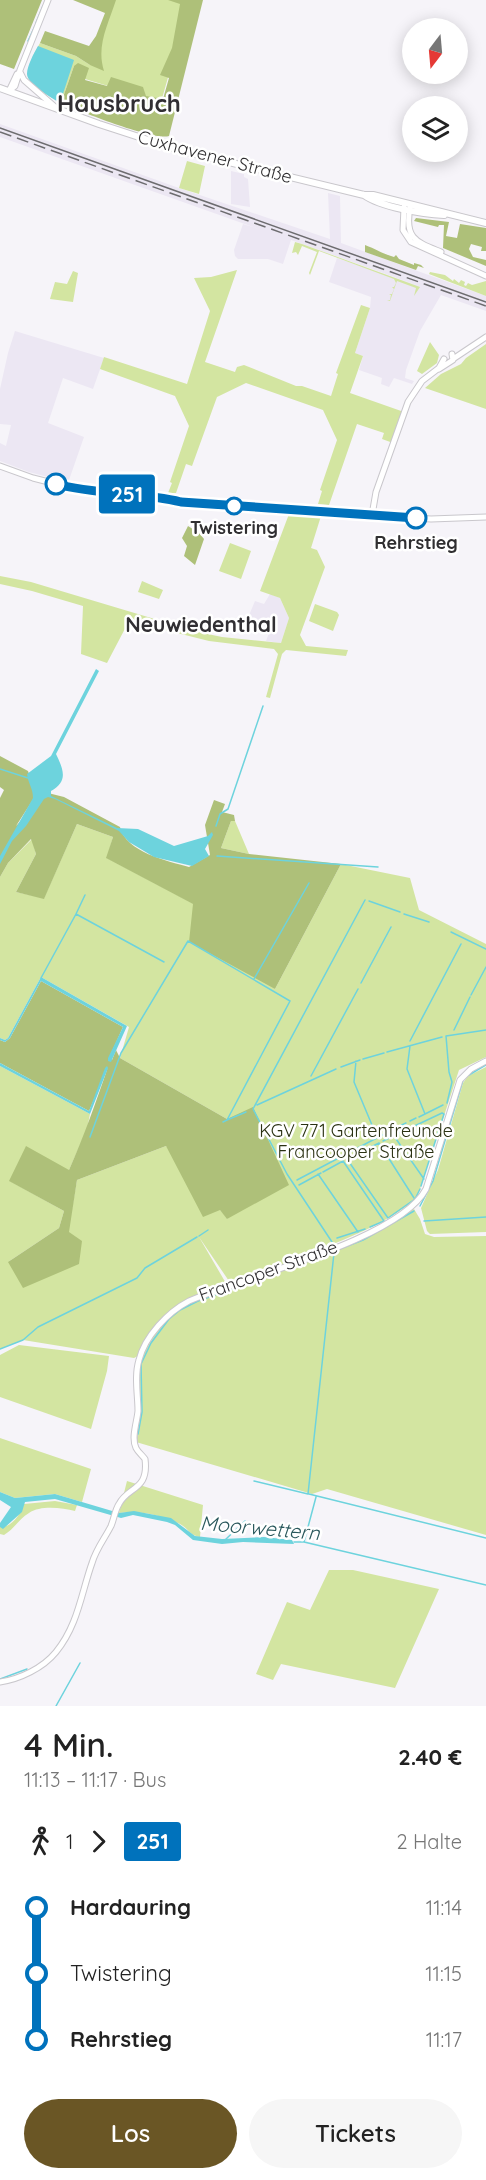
<!DOCTYPE html>
<html lang="de">
<meta charset="utf-8">
<style>
:root{--surface:#fff;--page:#f6f6f6;--text:#222;--muted:#767676;--accent:#6a5625}
body{margin:0;font-family:Quicksand,sans-serif;background:var(--page);color:var(--text);height:100vh;display:flex;flex-direction:column;font-size:22px;white-space:nowrap}
*{box-sizing:border-box;margin:0}
p{font-size:20px;color:var(--muted)}
.icon{flex:none;width:33px;height:33px;fill:none;stroke:currentColor;stroke-width:2;stroke-linecap:round;stroke-linejoin:round}
.map{position:relative;height:1706px;overflow:hidden}
.drawer{display:flex;flex-direction:column;background:var(--surface);flex:1}
.drawer>*{flex:none}
.badge{padding:0 12px;border-radius:4px;font-size:21px;line-height:39px}
.needle{width:39px;rotate:196deg}
.buttons{position:absolute;left:402px;top:18px;display:grid;gap:12px}
.buttons a{display:grid;place-items:center;width:66px;height:66px;border-radius:50%;background:var(--surface);box-shadow:0 3px 15px #0003;font-size:30px}
.map>.badge{position:absolute;translate:-50% -50%;box-shadow:0 0 0 3px #fff}
.legs{display:flex;align-items:center;gap:9px;height:66px;padding:0 24px;font-size:20px}
.legs p{margin-inline-start:auto}
.summary{display:flex;align-items:center;justify-content:space-between;height:102px;padding:0 24px}
h1{font-size:33px;font-weight:600;line-height:45px}
.button{display:flex;gap:12px;margin-top:auto;padding:12px 24px}
.button a{flex:1;height:69px;border-radius:36px;background:var(--accent);color:#fff;font-size:24px;font-weight:600;line-height:69px;text-align:center}
.button a+a{background:var(--page);color:var(--text)}
ul{padding:0 24px;list-style:none}
li{display:flex;align-items:center;gap:21px;height:66px;font-size:22px}
li i{display:grid;place-items:center;width:9px;height:100%;margin:0 8px;background:currentColor}
li i::after{content:'';width:15px;height:15px;margin:-8px;border:4px solid;border-radius:50%;background:var(--surface)}
li p{margin-inline-start:auto}
li:first-child i{background:linear-gradient(#0000 50%,currentColor 0)}
li:last-child i{background:linear-gradient(currentColor 50%,#0000 0)}
.map>svg:first-child{display:block}
</style>
<div class="map">
<svg width="486" height="1706" viewBox="0 0 486 1706">
<rect width="100%" height="100%" fill="#f6f4f9"/>
<!-- built -->
<path fill="#ece7f3" d="M 0,124 L 179,188 L 330,239 L 328,193 L 340,196 L 341,243 L 486,296 L 486,311 L 441,295 L 420,331 L 406,370 L 405,378 L 414,381 L 412,384 L 394,378 L 389,387 L 381,384 L 382,378 L 359,370 L 363,356 L 355,353 L 370,308 L 371,297 L 329,282 L 337,258 L 419,286 L 291,240 L 283,264 L 268,259 L 238,259 L 235,256 L 234,250 L 243,224 L 259,229 L 0,137 Z
M 231,171 L 244,174 L 244,177 L 248,179 L 250,207 L 231,204 Z
M 15,331 L 104,358 L 93,389 L 63,378 L 48,423 L 84,437 L 69,480 L 67,482 L 29,472 L 0,461 L 0,443 L 6,446 L 11,425 L 0,424 L 0,389 L 8,353 Z
M 270,594 L 280,598 L 289,618 L 281,643 L 266,641 L 271,628 L 247,620 L 255,601 L 264,604 Z"/>
<!-- green -->
<path fill="#d3e5a1" d="M 113,0 L 190,0 L 161,102 L 85,79 L 74,66 L 61,103 C 28,84 19,79 40,43 L 76,56 L 90,65 Z
M 187,161 L 205,166 L 199,194 L 179,188 Z
M 295,242 L 302,244 L 420,287 L 414,296 L 416,288 L 397,281 L 390,301 L 387,300 L 390,300 L 391,295 L 389,294 L 392,294 L 394,289 L 392,287 L 394,287 L 396,283 L 394,279 L 319,251 L 310,275 L 309,273 L 317,252 L 302,246 L 298,255 L 296,252 L 292,253 Z
M 237,270 L 205,362 L 235,372 L 237,367 L 244,365 L 296,386 L 302,386 L 331,396 L 338,374 L 336,373 L 361,305 L 370,308 L 355,353 L 363,356 L 350,393 L 404,412 L 393,443 L 382,439 L 384,433 L 357,424 L 329,505 L 318,504 L 322,491 L 320,490 L 337,440 L 323,410 L 246,383 L 217,397 L 192,466 L 186,464 L 176,493 L 168,493 L 172,483 L 170,482 L 189,426 L 175,396 L 100,369 L 104,357 L 187,384 L 210,311 L 194,278 L 211,277 Z
M 73,271 L 78,273 L 73,302 L 50,299 L 55,282 L 67,284 Z
M 430,272 L 445,275 L 453,281 L 454,279 L 459,283 L 461,280 L 465,282 L 464,285 L 466,286 L 468,283 L 472,285 L 486,281 L 486,296 L 429,274 Z
M 430,342 L 439,355 L 437,363 L 422,374 L 417,371 Z
M 486,344 L 486,409 L 425,388 L 441,374 L 461,364 L 466,358 Z
M 289,514 L 321,516 L 311,548 L 317,550 L 325,567 L 300,635 L 306,646 L 348,650 L 346,656 L 286,650 L 282,654 L 270,698 L 266,697 L 278,654 L 274,649 L 209,641 L 129,621 L 107,663 L 81,654 L 83,606 L 32,591 L 0,584 L 0,576 L 31,582 L 198,632 L 222,637 L 281,643 L 289,618 L 280,598 L 260,591 Z
M 230,543 L 251,551 L 241,579 L 219,571 Z
M 142,581 L 163,590 L 159,599 L 138,592 Z
M 315,604 L 337,612 L 339,615 L 333,631 L 309,621 Z
M 231,821 L 235,821 L 249,854 L 221,848 Z
M 77,824 L 113,837 L 107,858 L 194,904 L 275,989 L 341,864 L 410,878 L 419,910 L 486,944 L 486,1057 L 459,1070 L 417,1198 C 391,1220 362,1232 331,1245 L 325,1250 L 231,1284 L 199,1237 L 227,1285 L 175,1307 L 138,1356 L 134,1358 L 23,1340 L 0,1349 L 0,1066 L 90,1114 L 87,1129 L 69,1170 L 10,1181 L 64,1211 L 59,1228 L 8,1262 L 68,1232 L 77,1180 L 166,1146 L 228,1219 L 227,1119 L 120,1058 L 129,1027 L 41,977 L 8,1038 L 5,1040 L 0,1038 L 0,877 L 8,863 L 32,839 L 36,854 L 16,892 L 44,898 Z
M 486,1067 L 486,1232 L 430,1234 L 427,1231 L 421,1208 L 438,1170 L 463,1083 L 468,1076 Z
M 414,1209 L 420,1219 L 425,1234 L 434,1237 L 486,1236 L 486,1535 L 327,1489 L 312,1494 L 136,1442 C 138,1433 140,1424 140,1415 C 141,1396 136,1374 143,1356 C 151,1338 166,1317 183,1307 C 200,1297 222,1293 238,1287 C 298,1265 360,1245 414,1209 Z
M 19,1345 L 109,1356 L 107,1371 L 91,1429 L 0,1397 L 0,1355 Z
M 0,1438 L 91,1469 L 82,1502 L 55,1494 L 15,1498 L 0,1492 Z
M 127,1481 L 203,1505 L 200,1537 C 190,1536 188,1528 180,1524 C 162,1515 139,1510 119,1513 Z
M 55,1501 L 77,1505 L 75,1511 C 62,1508 41,1505 29,1513 C 19,1519 14,1529 4,1535 L 0,1534 L 0,1527 C 11,1528 21,1514 24,1504 Z
M 329,1570 L 353,1570 L 439,1589 L 395,1688 L 281,1664 L 273,1680 L 256,1674 L 287,1602 L 310,1610 Z"/>
<!-- forest -->
<path fill="#aec079" d="M 0,0 L 42,0 L 14,69 L 0,64 Z
M 73,0 L 116,0 C 108,25 96,46 104,71 L 90,65 L 76,56 L 40,43 L 45,31 L 89,46 L 96,36 L 105,13 Z
M 168,0 L 203,0 L 169,136 C 154,141 79,111 61,103 L 74,66 L 78,63 L 89,68 L 85,80 L 107,86 L 111,77 L 143,87 L 146,96 L 163,99 L 169,78 L 160,75 L 172,48 L 180,4 Z
M 416,218 L 449,222 L 446,236 L 457,238 L 460,224 L 486,228 L 486,251 L 481,251 L 482,247 L 471,244 L 469,249 L 473,257 L 486,260 L 486,266 L 443,248 L 444,225 L 439,225 L 438,227 L 414,221 Z
M 365,245 C 376,249 383,254 394,257 L 396,255 L 399,259 L 414,265 L 414,263 L 421,265 L 424,268 L 418,266 L 416,270 L 365,252 Z
M 188,526 L 199,533 L 204,539 L 195,565 L 184,556 L 187,546 L 182,538 Z
M 0,756 L 28,771 L 36,795 L 16,826 L 48,793 L 64,797 L 120,827 C 126,852 167,861 189,867 L 210,855 L 205,825 L 214,800 L 225,804 L 222,812 L 234,815 L 235,821 L 231,821 L 221,848 L 249,854 L 341,864 L 275,989 L 189,942 L 193,904 L 106,858 L 113,837 L 77,824 L 44,899 L 16,892 L 36,854 L 31,839 L 8,863 L 0,877 L 0,798 L 4,790 L 0,787 Z
M 41,981 L 123,1027 L 109,1058 L 112,1060 L 116,1050 L 120,1058 L 227,1119 L 253,1107 L 289,1185 L 227,1219 L 220,1210 L 203,1217 L 166,1146 L 77,1180 L 69,1232 L 82,1241 L 79,1264 L 23,1288 L 8,1262 L 59,1228 L 64,1211 L 9,1181 L 26,1146 L 69,1170 C 84,1136 96,1102 108,1067 L 89,1111 L 0,1063 L 0,1040 L 5,1042 L 10,1038 Z"/>
<!-- water -->
<path fill="#6dd3dd" d="M 38,46 L 74,60 L 60,103 C 52,98 27,84 27,74 C 27,66 34,53 38,46 Z
M 96,669 L 99,671 L 56,754 C 63,769 69,781 51,791 L 51,796 L 117,828 L 138,829 L 174,846 L 208,836 L 212,832 L 213,835 L 205,849 L 209,856 L 192,866 L 154,857 L 129,842 L 119,831 L 55,799 L 48,797 L 44,799 L 26,826 L 12,841 L 0,864 L 0,856 L 33,798 C 33,788 28,783 27,774 L 51,756 Z
M 41,977 L 127,1026 L 111,1062 L 108,1061 L 108,1058 L 123,1027 L 41,981 L 10,1038 L 5,1042 L 0,1040 L 0,1038 L 5,1040 L 8,1038 Z
M 0,1063 L 89,1111 L 105,1068 L 107,1066 L 108,1068 L 90,1114 L 0,1066 Z
M 0,1492 L 15,1498 L 55,1494 L 119,1513 L 134,1511 L 171,1518 L 195,1536 L 222,1539 L 264,1537 L 292,1540 L 294,1544 L 243,1542 L 222,1544 L 193,1540 L 175,1525 L 167,1522 L 133,1515 L 121,1518 L 55,1499 L 25,1502 L 22,1512 L 3,1529 L 0,1527 L 0,1523 L 11,1507 L 0,1500 Z"/>
<g fill="none" stroke-linecap="round" stroke-linejoin="round">
<!-- stream -->
<path stroke="#6dd3dd" stroke-width="1.5" d="M 36,23 L 43,6
M 28,41 L 35,26
M 0,769 L 28,778
M 216,826 L 220,814 L 228,809 L 263,706
M 217,856 L 378,867
M 369,901 L 400,912
M 76,914 L 85,895
M 404,914 L 429,922
M 451,932 L 486,949
M 41,978 L 76,914 L 164,962
M 254,979 L 309,883
M 361,983 L 391,927
M 471,995 L 486,967
M 454,1030 L 470,997
M 410,1041 L 461,944
M 410,1046 L 407,1069 L 425,1114
M 387,1052 L 442,1037
M 363,1059 L 384,1053
M 356,1061 L 354,1082 L 377,1137
M 341,1067 L 360,1060
M 469,1075 L 486,1065
M 311,1076 L 358,989
M 447,1103 L 452,1082 L 449,1072 L 446,1036 L 486,1030
M 257,1105 L 336,1069
M 419,1117 L 443,1105
M 227,1120 L 246,1112
M 410,1121 L 416,1118
M 391,1130 L 406,1123
M 406,1130 L 442,1113 L 444,1114 L 421,1186
M 394,1136 L 424,1179
M 90,1137 L 121,1053 L 188,941 L 290,1001 L 227,1120 L 223,1122
M 383,1141 L 403,1131
M 323,1172 L 343,1161 L 384,1221 L 370,1227
M 318,1174 L 358,1232
M 297,1180 L 388,1132
M 299,1185 L 321,1173
M 414,1198 L 379,1143 L 347,1159 L 388,1218 L 415,1199 L 420,1189
M 420,1206 L 433,1181 L 463,1080
M 424,1221 L 486,1217
M 199,1236 L 208,1230
M 337,1238 L 365,1229
M 332,1242 L 287,1174 L 253,1109 L 365,900
M 324,1255 L 363,1240 L 414,1211
M 0,1349 L 23,1340 L 38,1327 L 137,1278 L 145,1268 L 197,1237
M 138,1434 L 142,1412 L 141,1364 L 151,1343 L 169,1319 L 180,1310 L 198,1301 L 277,1273
M 254,1481 L 308,1494 L 334,1253
M 309,1494 L 486,1538
M 226,1539 L 245,1521
M 294,1542 L 304,1542 L 486,1585
M 304,1542 L 316,1497
M 0,1679 L 27,1669
M 56,1706 L 80,1663"/>
<!-- secondary casing -->
<g stroke="#c9c7cc" stroke-width="7">
<path id="secondary" d="M 20,72 L 24,80 L 55,107
M 9,91 L 15,86 L 20,70 L 48,0
M 9,91 L 17,74
M 404,207 L 403,230 L 411,242 L 486,276
M 410,208 C 404,239 417,242 441,252
M 453,359 L 486,337
M 439,369 L 453,360 L 452,354
M 0,466 L 33,478 L 88,492
M 87,491 L 162,498 L 181,502 L 431,519 L 486,517
M 96,494 L 120,497
M 372,515 L 376,492 L 408,402 L 422,381 L 439,368 L 444,359
M 0,1682 C 20,1679 43,1668 56,1652 C 78,1625 81,1594 92,1563 C 96,1549 105,1538 111,1526 C 114,1519 115,1510 119,1504 C 128,1486 149,1491 145,1459 C 142,1455 138,1452 136,1448 C 131,1438 137,1422 138,1411 C 138,1395 134,1376 139,1360 C 145,1336 168,1312 189,1301 C 244,1277 399,1240 426,1189 L 460,1080 L 471,1069 L 486,1061"/>
</g>
<!-- primary casing -->
<g stroke="#c9c7cc" stroke-width="8">
<path id="primary" d="M 0,88 L 99,124 L 179,150 L 364,195 L 373,195 L 486,223
M 364,195 C 381,207 422,214 444,215"/>
</g>
<!-- secondary -->
<use href="#secondary" stroke="#fff" stroke-width="5"/>
<!-- primary -->
<use href="#primary" stroke="#fff" stroke-width="6"/>
<!-- tram -->
<path stroke="#6d6c6f" stroke-width="1.5" d="M 0,128 L 486,302"/>
<!-- rail -->
<path stroke="#6d6c6f" stroke-width="1.5" stroke-dasharray="12 6" stroke-linecap="butt" d="M 0,132 L 486,306"/>
</g>
<g fill="none" stroke-linecap="round" stroke-linejoin="round">
<!-- line-1 casing -->
<g stroke="#fff" stroke-width="14">
<path id="line-1" d="M 56,484 C 97,495 140,492 181,502 L 416,518"/>
</g>
<!-- line-1 -->
<use href="#line-1" stroke="#0072bc" stroke-width="9"/>
</g>
<!-- markers -->
<g fill="#fff" stroke="#0072bc" stroke-width="3">
<circle cx="56" cy="484" r="10"/>
<circle cx="234" cy="506" r="8"/>
<circle cx="416" cy="518" r="10"/>
</g>
<g text-anchor="middle" stroke-width="5" stroke-linejoin="round" paint-order="stroke">
<!-- street labels -->
<g font-size="18" fill="#302f31" stroke="#fff">
<text transform="translate(215 157) rotate(15)" y="6">Cuxhavener Straße</text>
<text transform="translate(268 1271) rotate(-20)" y="6">Francoper Straße</text>
</g>
<!-- stop labels -->
<g font-size="18" font-weight="bold" fill="#302f31" stroke="#fff">
<text x="234" y="534">Twistering</text>
<text x="416" y="549">Rehrstieg</text>
</g>
<!-- park labels -->
<g font-size="18" fill="#2b3213" stroke="#fff">
<text x="356" y="1137">KGV 771 Gartenfreunde<tspan x="356" dy="21">Francooper Straße</tspan></text>
</g>
<!-- water labels -->
<g font-size="20" font-style="italic" fill="#2a585c" stroke="#fff">
<text transform="translate(260 1528) rotate(5)" y="7">Moorwettern</text>
</g>
<!-- quarter labels -->
<g font-size="21" font-weight="bold" fill="#312f33" stroke="#fff">
<text x="201" y="632">Neuwiedenthal</text>
</g>
<!-- district labels -->
<g font-size="24" font-weight="bold" fill="#312f33" stroke="#fff">
<text x="119" y="112">Hausbruch</text>
</g>
</g>
</svg>
<div class="buttons">
<a><svg class="needle" viewBox="-14 -14 28 28"><path d="M0-13l5 13h-10z" fill="#e53935"/><path d="M0 13l5-13h-10z" fill="#767676"/></svg></a>
<a><svg class="icon" aria-label="layers" viewBox="0 0 24 24"><path d="M12 4l9 5-9 5-9-5zM3 14l9 5 9-5"/></svg></a>
</div>
<b class="badge" style="left:127px;top:494px;background:#0072bc;color:#fff">251</b>
</div>
<section class="drawer">
<div class="summary"><div><h1>4 Min.</h1><p>11:13 – 11:17 · Bus</p></div><b>2.40 €</b></div>
<div class="legs"><svg class="icon" aria-label="walk" viewBox="0 0 24 24"><circle cx="13" cy="4" r="2"/><path d="M13 8l-2 6 4 7M11 14l-3 7M7 12l3-4h3l4 4"/></svg>1<svg class="icon" aria-label="forward" viewBox="0 0 24 24"><path d="M9 5l7 7-7 7"/></svg><b class="badge" style="background:#0072bc;color:#fff">251</b><p>2 Halte</p></div>
<ul>
<li><i style="color:#0072bc"></i><b>Hardauring</b><p>11:14</p></li>
<li><i style="color:#0072bc"></i><span>Twistering</span><p>11:15</p></li>
<li><i style="color:#0072bc"></i><b>Rehrstieg</b><p>11:17</p></li>
</ul>
<div class="button"><a>Los</a><a>Tickets</a></div>
</section>
